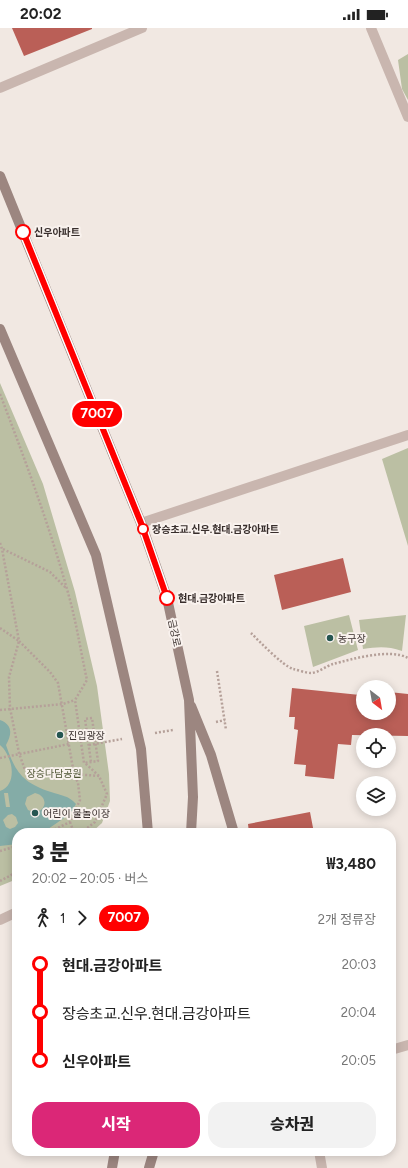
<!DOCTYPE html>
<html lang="ko">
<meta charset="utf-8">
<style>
:root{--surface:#fff;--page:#f2f2f2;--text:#222;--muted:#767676;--accent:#db2777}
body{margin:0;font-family:Figtree,"Noto Sans KR",sans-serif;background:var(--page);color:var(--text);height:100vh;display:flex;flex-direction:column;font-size:15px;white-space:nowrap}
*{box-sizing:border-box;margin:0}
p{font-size:13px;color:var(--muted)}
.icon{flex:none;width:22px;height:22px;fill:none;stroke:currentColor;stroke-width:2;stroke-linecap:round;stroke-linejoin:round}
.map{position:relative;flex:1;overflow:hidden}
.panel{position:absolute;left:12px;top:800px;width:384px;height:328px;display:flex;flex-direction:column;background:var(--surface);border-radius:16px;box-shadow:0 2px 10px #0003}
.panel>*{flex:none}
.badge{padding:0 8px;border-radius:13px;font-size:14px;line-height:26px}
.needle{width:26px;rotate:149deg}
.controls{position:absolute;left:356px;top:652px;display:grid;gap:8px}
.controls a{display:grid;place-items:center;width:40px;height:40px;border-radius:50%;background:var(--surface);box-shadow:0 2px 10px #0003;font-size:20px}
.map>.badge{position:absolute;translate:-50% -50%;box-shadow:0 0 0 2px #fff}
.legs{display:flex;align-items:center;gap:6px;height:44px;padding:0 20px;font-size:13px}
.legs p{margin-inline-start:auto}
.headline{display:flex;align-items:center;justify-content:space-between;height:68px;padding:0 20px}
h1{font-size:22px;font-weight:800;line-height:30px}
.primary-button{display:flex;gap:8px;margin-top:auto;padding:8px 20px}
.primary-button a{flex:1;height:46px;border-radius:16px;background:var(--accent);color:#fff;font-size:16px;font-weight:800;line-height:46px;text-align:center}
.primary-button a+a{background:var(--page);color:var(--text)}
ul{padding:0 20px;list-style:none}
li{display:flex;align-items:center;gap:14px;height:48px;font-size:15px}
li i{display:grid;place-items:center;width:6px;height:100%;margin:0 5px;background:currentColor}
li i::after{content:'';width:10px;height:10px;margin:-5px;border:3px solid;border-radius:50%;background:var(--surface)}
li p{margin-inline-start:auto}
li:first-child i{background:linear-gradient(#0000 50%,currentColor 0)}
li:last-child i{background:linear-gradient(currentColor 50%,#0000 0)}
.status{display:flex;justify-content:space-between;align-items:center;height:28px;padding:0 20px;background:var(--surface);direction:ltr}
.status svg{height:11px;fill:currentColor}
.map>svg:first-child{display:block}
</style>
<div class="status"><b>20:02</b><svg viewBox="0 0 49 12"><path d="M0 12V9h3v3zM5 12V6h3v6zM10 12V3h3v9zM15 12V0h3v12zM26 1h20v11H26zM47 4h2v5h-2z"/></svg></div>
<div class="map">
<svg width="408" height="1140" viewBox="0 0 408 1140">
<rect width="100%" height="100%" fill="#f1e8e2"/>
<!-- green -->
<path fill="#bbbfa3" d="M 408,26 L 408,72 L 402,61 L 398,32 Z
M 0,355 L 43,456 L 75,564 L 97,658 L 109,746 L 110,773 L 102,795 L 91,805 L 17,805 L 17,851 L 0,858 Z
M 408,420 L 408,518 L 382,431 Z
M 349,587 L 358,622 L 313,639 L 304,598 Z
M 406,587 L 402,623 C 387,618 378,619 363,621 L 359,592 Z"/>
<!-- water -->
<path fill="#84aca7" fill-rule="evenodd" d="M 0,692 C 13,697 12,706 6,717 C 15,744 23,755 51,764 C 62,768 68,767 76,776 L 70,786 L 45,803 L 41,805 L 17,805 L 17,816 L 0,818 L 0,763 C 19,756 12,727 0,717 ZM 4,765 L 8,765 L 10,779 L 6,779 ZM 35,765 C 52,769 44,790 28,782 L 25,776 L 27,769 ZM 12,786 L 16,789 L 18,795 L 15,799 L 10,801 L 6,799 L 3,792 L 8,787 Z"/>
<!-- building -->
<path fill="#ba5f57" d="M 12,0 L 92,0 L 92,1 L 24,28 Z
M 343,530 L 351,564 L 282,582 L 274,547 Z
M 292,660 L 360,667 L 360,661 L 363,661 L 363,685 L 389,685 L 389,664 L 408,666 L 408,708 L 352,707 L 351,717 L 338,716 L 334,751 L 305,748 L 306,737 L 294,736 L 298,702 L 294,701 L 295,689 L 289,689 Z
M 310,784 L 314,805 L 249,805 L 248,796 Z"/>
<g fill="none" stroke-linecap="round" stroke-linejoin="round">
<!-- path -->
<path stroke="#b5a099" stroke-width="2.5" stroke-dasharray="2 2" stroke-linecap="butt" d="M 0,366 C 26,434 51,502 70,572 C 77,598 81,625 87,652 L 75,672 L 84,735 L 98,733 L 92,690 L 85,691 L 91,734
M 0,515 L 2,521 L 19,613 L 50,644 L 58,655 L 74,746 L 78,755 L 80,772 L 70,794 L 47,805
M 3,521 L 50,544 L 66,560
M 0,600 L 19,613 L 9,649 L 10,680 L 19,725 L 25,742 L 51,747 L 74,746 L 99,748
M 251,605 C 260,614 282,637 293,641 C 298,642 306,645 311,645 C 318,645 326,638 333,636 C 352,631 390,620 408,630
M 217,643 L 226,702
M 0,682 L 63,676 L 75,672
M 216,694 L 225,692
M 155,705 L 173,702
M 89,717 L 122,711
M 0,730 L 69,716
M 70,794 L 74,805
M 81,805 L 95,794 L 107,766 L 99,748 L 85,735
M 0,823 L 17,818
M 0,853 L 17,844"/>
<!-- service -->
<path stroke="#c9b6af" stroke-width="10" d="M 371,0 L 408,89"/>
<!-- minor -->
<path stroke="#c9b6af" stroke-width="10" d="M 0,60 L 142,0
M 141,495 L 408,407
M 0,892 L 17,884
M 391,1022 L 408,1017
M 319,1123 L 322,1140"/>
<!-- secondary -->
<path stroke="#9c8680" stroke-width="10" d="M 0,148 L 141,495 L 167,570 L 189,672 L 193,769 L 191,805
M 0,301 L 96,527 L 141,721 L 148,805
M 191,678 L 211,727 L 234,805
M 112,1140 L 115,1123
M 149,1140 L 154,1123"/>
</g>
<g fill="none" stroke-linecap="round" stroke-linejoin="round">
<!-- line-1 casing -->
<g stroke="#fff" stroke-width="9">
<path id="line-1" d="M 23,204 L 141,495 L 167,570"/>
</g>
<!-- line-1 -->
<use href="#line-1" stroke="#f00" stroke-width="6"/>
</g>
<!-- markers -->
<g fill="#fff" stroke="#f00" stroke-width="2">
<circle cx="23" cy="204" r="7"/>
<circle cx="143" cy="501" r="5"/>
<circle cx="167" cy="570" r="7"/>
</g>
<g fill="#255651" stroke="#f9f2ee" stroke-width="1.5">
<circle cx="330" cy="610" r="4"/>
<circle cx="60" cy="707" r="4"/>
<circle cx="35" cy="785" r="4"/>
</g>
<g text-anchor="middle" stroke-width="4" stroke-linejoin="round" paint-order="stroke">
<!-- stop labels -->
<g font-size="10" font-weight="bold" fill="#382e2c" stroke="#f9f2ee" text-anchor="start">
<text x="34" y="208">신우아파트</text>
<text x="152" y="505">장승초교.신우.현대.금강아파트</text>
<text x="178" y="574">현대.금강아파트</text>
</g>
<!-- street labels -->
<g font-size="10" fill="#382e2c" stroke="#f9f2ee">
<text transform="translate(175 605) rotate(78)" y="4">금강로</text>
</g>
<!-- poi labels -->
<g font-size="10" fill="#382e2c" stroke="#f9f2ee" text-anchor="start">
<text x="338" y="614">농구장</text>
<text x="68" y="711">진입광장</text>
<text x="43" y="789">어린이 물놀이장</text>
</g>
<!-- park labels -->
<g font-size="10" fill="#4d5432" stroke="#f9f2ee">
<text x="54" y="749">장승다담공원</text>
</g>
</g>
</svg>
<div class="controls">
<a><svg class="needle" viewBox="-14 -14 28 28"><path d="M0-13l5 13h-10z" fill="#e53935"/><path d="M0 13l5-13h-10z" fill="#767676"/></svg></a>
<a><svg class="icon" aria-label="locate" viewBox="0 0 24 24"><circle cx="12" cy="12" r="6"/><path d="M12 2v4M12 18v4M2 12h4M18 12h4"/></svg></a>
<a><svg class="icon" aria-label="layers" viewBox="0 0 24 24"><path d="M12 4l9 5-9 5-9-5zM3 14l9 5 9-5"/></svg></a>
</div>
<b class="badge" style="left:97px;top:386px;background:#f00;color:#fff">7007</b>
<section class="panel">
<div class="headline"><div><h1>3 분</h1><p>20:02 – 20:05 · 버스</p></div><b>₩3,480</b></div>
<div class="legs"><svg class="icon" aria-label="walk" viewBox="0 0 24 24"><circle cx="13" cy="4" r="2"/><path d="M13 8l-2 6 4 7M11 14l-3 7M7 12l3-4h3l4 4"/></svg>1<svg class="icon" aria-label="forward" viewBox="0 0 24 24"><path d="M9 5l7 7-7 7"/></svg><b class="badge" style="background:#f00;color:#fff">7007</b><p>2개 정류장</p></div>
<ul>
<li><i style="color:#f00"></i><b>현대.금강아파트</b><p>20:03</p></li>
<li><i style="color:#f00"></i><span>장승초교.신우.현대.금강아파트</span><p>20:04</p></li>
<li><i style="color:#f00"></i><b>신우아파트</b><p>20:05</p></li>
</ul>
<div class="primary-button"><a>시작</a><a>승차권</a></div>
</section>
</div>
